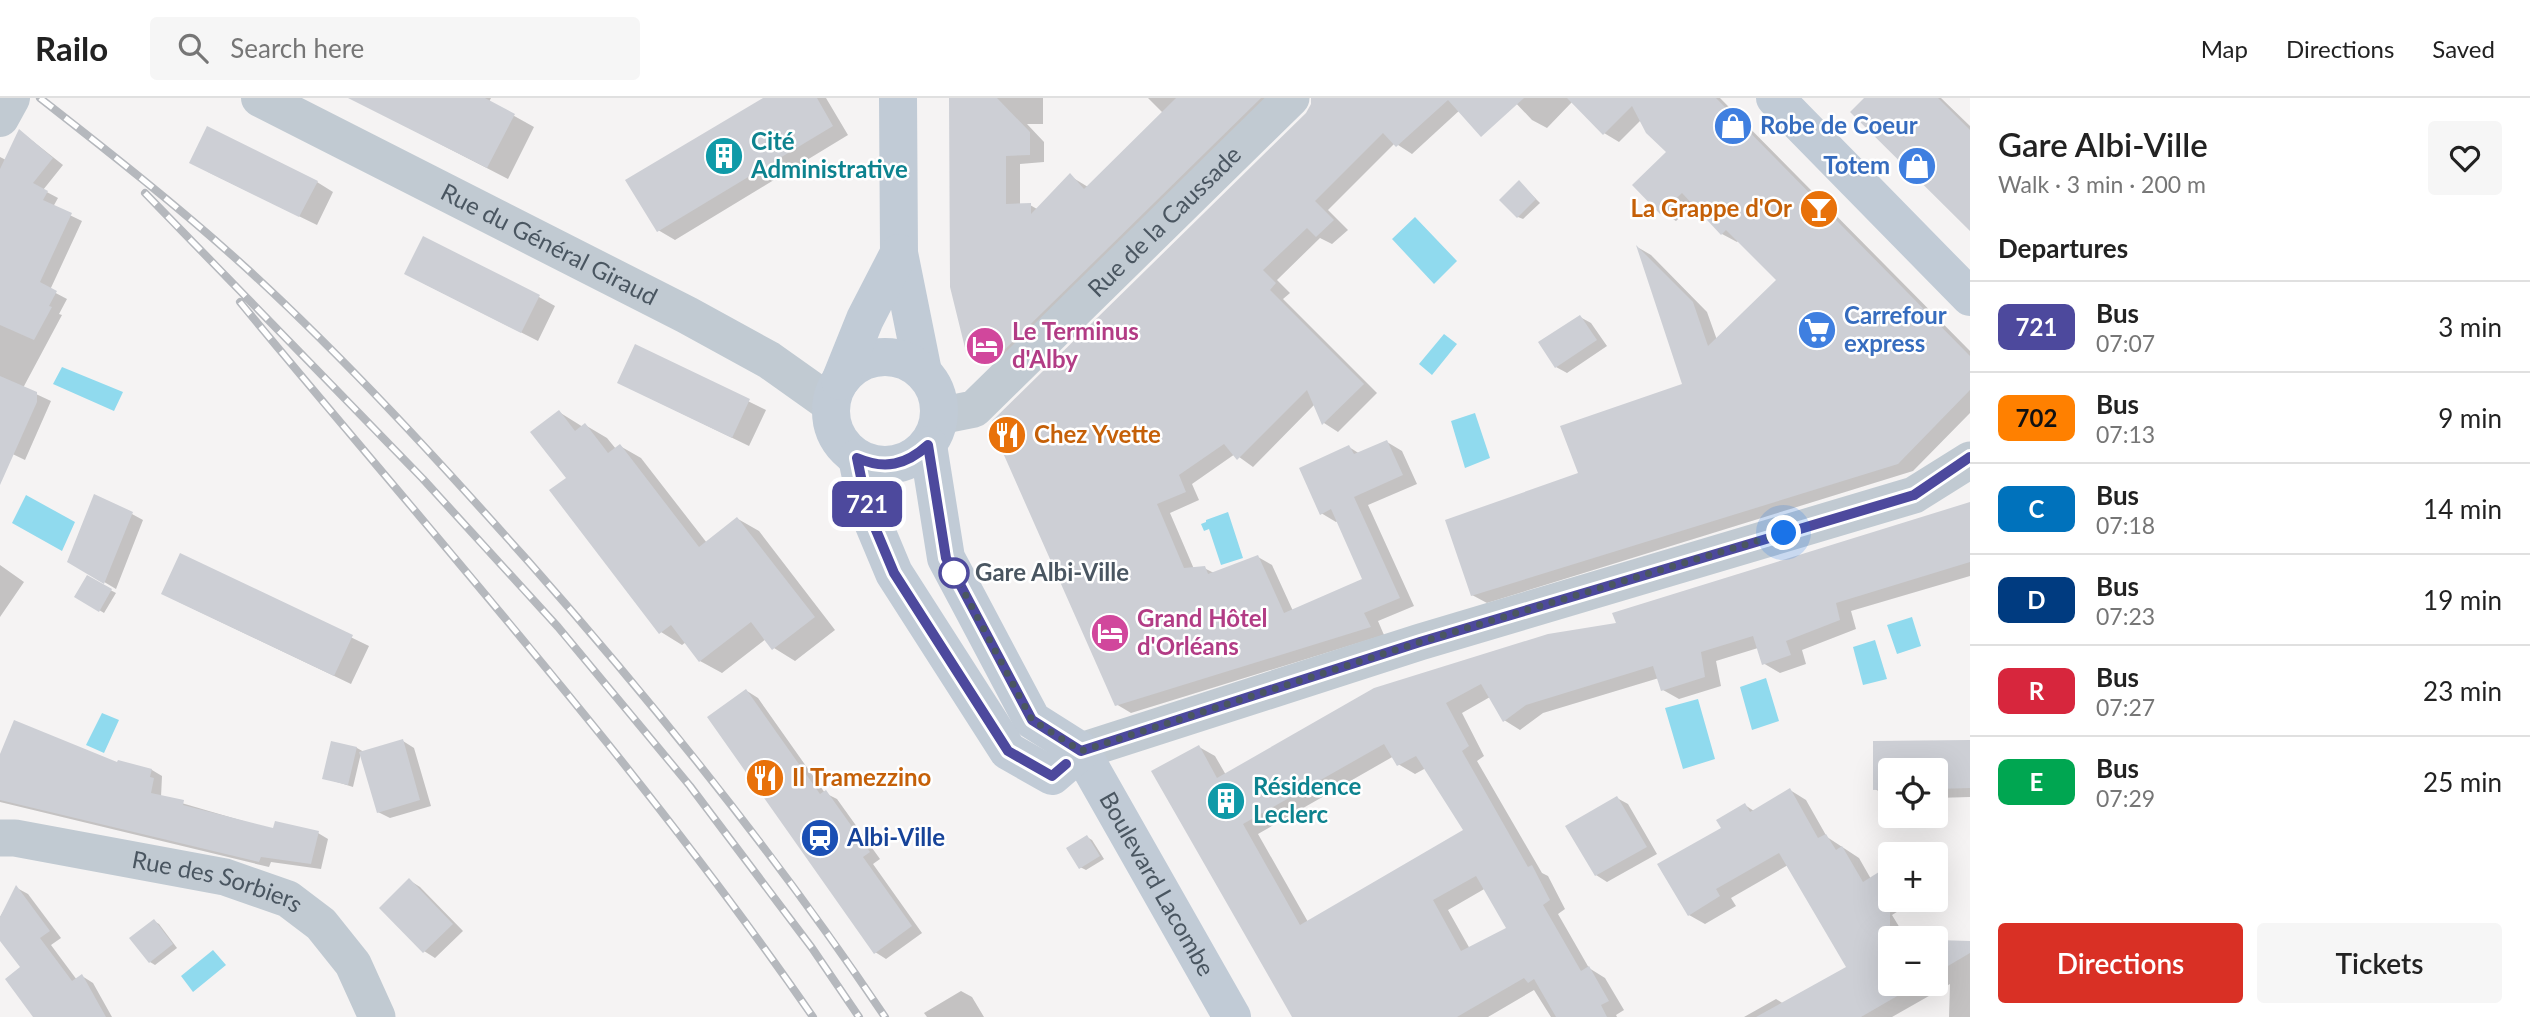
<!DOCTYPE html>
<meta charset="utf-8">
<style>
:root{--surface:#fff;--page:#f6f6f6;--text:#222;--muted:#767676;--line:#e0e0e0;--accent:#d93025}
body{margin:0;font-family:Lato,sans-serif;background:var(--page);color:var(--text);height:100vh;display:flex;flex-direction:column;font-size:26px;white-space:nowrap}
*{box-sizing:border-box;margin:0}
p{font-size:23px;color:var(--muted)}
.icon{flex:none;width:38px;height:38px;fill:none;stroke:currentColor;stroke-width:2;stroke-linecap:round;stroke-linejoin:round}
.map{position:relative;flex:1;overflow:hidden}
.details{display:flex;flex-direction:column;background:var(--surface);width:560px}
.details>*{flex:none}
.badge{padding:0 14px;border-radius:10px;font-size:24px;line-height:46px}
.fabs{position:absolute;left:1878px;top:660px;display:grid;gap:14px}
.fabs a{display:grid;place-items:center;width:70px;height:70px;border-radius:7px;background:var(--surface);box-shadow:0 7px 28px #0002;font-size:35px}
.you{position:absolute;width:35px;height:35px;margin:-18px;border:5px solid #fff;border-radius:50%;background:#1a73e8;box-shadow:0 0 0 10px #1a73e833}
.map>.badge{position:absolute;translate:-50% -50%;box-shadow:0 0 0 4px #fff}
h2{padding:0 28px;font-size:26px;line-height:63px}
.round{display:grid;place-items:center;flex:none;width:74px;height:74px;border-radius:7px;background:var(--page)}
.summary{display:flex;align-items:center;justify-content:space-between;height:119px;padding:0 28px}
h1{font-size:33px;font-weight:600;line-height:52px}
.button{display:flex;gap:14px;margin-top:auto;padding:14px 28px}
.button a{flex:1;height:80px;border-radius:7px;background:var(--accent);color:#fff;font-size:28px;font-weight:600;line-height:80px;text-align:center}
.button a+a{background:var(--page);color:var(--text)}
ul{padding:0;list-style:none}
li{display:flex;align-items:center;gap:21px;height:91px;padding:0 28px;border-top:2px solid var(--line)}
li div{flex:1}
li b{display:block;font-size:26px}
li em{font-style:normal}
li .badge{min-width:77px;font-weight:700;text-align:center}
header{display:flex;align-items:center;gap:42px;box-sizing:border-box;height:98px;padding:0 35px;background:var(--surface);border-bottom:2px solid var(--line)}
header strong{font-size:33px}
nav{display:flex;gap:38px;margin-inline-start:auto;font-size:24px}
.search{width:490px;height:63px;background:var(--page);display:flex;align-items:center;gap:18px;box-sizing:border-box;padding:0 24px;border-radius:7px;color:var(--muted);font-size:26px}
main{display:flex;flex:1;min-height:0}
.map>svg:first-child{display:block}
</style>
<header>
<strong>Railo</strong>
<div class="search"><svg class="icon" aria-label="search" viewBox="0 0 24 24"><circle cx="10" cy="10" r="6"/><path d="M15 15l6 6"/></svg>Search here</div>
<nav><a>Map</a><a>Directions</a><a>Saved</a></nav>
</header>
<main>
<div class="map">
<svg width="1970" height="919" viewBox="0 0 1970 919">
<rect width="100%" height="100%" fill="#f5f3f3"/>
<!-- water -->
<path fill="#90daee" d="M 1415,119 L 1457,163 L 1434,186 L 1392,141 Z
M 1444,236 L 1457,246 L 1432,277 L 1419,266 Z
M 62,269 L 123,294 L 114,313 L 53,286 Z
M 1475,315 L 1490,360 L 1465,370 L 1451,323 Z
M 26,397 L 75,424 L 62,453 L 12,425 Z
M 1228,414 L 1243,460 L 1221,467 L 1209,431 L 1204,433 L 1201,426 L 1206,424 L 1206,422 Z
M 1912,519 L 1921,548 L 1897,556 L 1887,527 Z
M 1875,542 L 1887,581 L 1863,587 L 1853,549 Z
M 1766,580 L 1779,623 L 1752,632 L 1740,589 Z
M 1698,601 L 1715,661 L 1683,671 L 1665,610 Z
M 102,615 L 119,622 L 104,655 L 86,647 Z
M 213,852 L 226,867 L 193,894 L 181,878 Z"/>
<!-- shadow -->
<path fill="#0003" fill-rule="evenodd" d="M 351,0 L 491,0 L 489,4 L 534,29 L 508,81 Z
M 765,0 L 826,0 L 848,37 L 675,142 L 658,132 Z
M 950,0 L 1043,0 L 1043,26 L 1027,26 L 1044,44 L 1044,64 L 1020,66 L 1020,107 L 1030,107 L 1037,111 L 1070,78 L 1088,89 L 1163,15 L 1148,0 L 1284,0 L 1011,268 L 982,262 L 967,253 Z
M 1313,0 L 1473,0 L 1412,56 L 1395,45 L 1328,112 L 1348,132 L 1332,146 L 1320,140 L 1277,182 L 1290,195 L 1283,201 L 1377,295 L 1338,334 L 1324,325 L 1315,306 L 1253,369 L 1235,356 L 1192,386 L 1199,402 L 1170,415 L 1194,471 L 1204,470 L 1214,475 L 1258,459 L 1272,467 L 1293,513 L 1365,482 L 1338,423 L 1336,424 L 1321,415 L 1349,349 L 1360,356 L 1387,344 L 1402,353 L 1417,386 L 1368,407 L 1414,508 L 1378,523 L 1384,537 L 1131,615 L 1116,606 L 994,323 L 1307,16 L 1313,5 Z
M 1511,0 L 1720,0 L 1970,253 L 1970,315 L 1913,373 L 1487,505 L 1472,497 L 1580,376 L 1684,287 L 1639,150 L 1651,157 L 1707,214 L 1717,242 L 1778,182 L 1739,142 L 1737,144 L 1722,136 L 1694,106 L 1676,123 L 1661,114 L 1668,55 L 1641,22 L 1619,44 L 1604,35 L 1573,3 L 1547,30 L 1532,22 Z
M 1867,0 L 1941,0 L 1970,28 L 1970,131 Z
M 20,33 L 63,67 L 43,92 L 58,100 L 53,109 L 82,123 L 50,192 L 67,201 L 59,216 L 62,217 L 23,290 L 51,303 L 25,362 L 0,350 L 0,59 L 6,62 Z
M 208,74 L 317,84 L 333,94 L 317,127 Z
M 1519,84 L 1540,105 L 1523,121 L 1518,119 Z
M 423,185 L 539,199 L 555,208 L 538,243 Z
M 1580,219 L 1591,225 L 1607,248 L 1567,275 L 1556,269 Z
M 636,248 L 766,312 L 749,348 L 619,285 Z
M 559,314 L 583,329 L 585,327 L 607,340 L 616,351 L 620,348 L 641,360 L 707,445 L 738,421 L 759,433 L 835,532 L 795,563 L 774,550 L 766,541 L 722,575 L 700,563 L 686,544 L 682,547 L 661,534 L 568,380 Z
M 1970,405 L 1970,478 L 1851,513 L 1856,531 L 1802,552 L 1806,566 L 1780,575 L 1763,565 L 1758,550 L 1716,563 L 1721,588 L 1679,601 L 1663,592 L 1659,580 L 1543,615 L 1520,632 L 1504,622 L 1490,599 L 1462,615 L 1484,658 L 1477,663 L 1542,775 L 1548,778 L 1565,811 L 1558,816 L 1589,870 L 1605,880 L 1624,912 L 1616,917 L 1617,919 L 1551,919 L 1534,892 L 1488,919 L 1294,919 L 1199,649 L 1215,658 L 1226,677 L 1618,527 ZM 1394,658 L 1398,666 L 1415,676 L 1426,670 L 1465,733 L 1308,824 L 1258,736 ZM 1486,790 L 1509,831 L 1470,851 L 1448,812 Z
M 132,416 L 143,422 L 116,491 L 69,463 Z
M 181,457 L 369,548 L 351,586 L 179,504 Z
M 0,467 L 24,484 L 0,519 Z
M 88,480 L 116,495 L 104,515 L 76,498 Z
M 747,593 L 758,600 L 825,695 L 837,701 L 880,761 L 873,766 L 922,835 L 886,861 L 875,854 Z
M 403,643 L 414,650 L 431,708 L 390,720 L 378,714 L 361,655 L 353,689 L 324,680 L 332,645 L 357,650 L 364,654 Z
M 1970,644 L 1970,699 L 1936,700 L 1936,672 L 1890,672 L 1890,700 L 1875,691 L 1875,645 Z
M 0,660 L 118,667 L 119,665 L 152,672 L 162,678 L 161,699 L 274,732 L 318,735 L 328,741 L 321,771 L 271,764 L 269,769 L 0,704 Z
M 1790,692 L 1806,702 L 1827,739 L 1859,760 L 1871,781 L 1890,769 L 1890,802 L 1916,802 L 1892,817 L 1906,840 L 1890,840 L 1890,886 L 1936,886 L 1936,844 L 1970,844 L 1970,919 L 1949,919 L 1950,886 L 1892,919 L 1744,919 L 1776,901 L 1784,906 L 1849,870 L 1788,767 L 1731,800 L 1736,808 L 1705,826 L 1689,817 L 1723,731 L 1745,707 L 1754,713 Z
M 1617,700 L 1628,706 L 1657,756 L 1607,784 L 1596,777 Z
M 1087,739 L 1092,742 L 1104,761 L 1086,772 L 1080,769 Z
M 1936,777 L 1941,786 L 1936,790 Z
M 409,782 L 420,789 L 463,833 L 435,860 L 424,853 Z
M 17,790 L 28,796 L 61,840 L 51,847 L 77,882 L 82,878 L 93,885 L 112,919 L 35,919 L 23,869 L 0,841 L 0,819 Z
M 154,823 L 159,826 L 177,850 L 155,867 L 150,864 Z
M 961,893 L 972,899 L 984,919 L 927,919 L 924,915 Z"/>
<!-- building -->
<path fill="#cdcfd5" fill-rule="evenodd" d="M 348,0 L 485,0 L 515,16 L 487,70 Z
M 763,0 L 817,0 L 833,28 L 657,134 L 625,82 Z
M 949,0 L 997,0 L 1030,34 L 1030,57 L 1006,58 L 1006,106 L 1031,105 L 1031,116 L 1070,75 L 1084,91 L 1176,0 L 1261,0 L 995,261 L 966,254 L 950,189 Z
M 1311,0 L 1524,0 L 1481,39 L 1448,2 L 1396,49 L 1383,35 L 1315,103 L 1334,122 L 1316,139 L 1307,130 L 1263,172 L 1276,185 L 1270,192 L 1364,286 L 1322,327 L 1307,292 L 1237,362 L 1224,346 L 1179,377 L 1186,394 L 1157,406 L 1184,470 L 1205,468 L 1208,476 L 1258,457 L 1284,515 L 1362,481 L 1331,411 L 1320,417 L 1299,370 L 1349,347 L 1354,356 L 1387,342 L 1403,377 L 1354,399 L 1400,500 L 1364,515 L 1371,529 L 1115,608 L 992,330 L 992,323 L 1306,15 L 1311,6 Z
M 1567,0 L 1716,0 L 1970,258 L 1970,292 L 1898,366 L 1471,498 L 1445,422 L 1578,375 L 1560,328 L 1682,286 L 1636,147 L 1693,204 L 1708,248 L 1776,182 L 1726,132 L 1721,137 L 1682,95 L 1660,116 L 1632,87 L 1666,54 L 1646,35 L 1632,8 L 1603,37 Z
M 1864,0 L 1938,0 L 1970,32 L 1970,133 L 1850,14 Z
M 207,28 L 318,83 L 299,119 L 189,65 Z
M 19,31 L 53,60 L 33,85 L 48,93 L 43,102 L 72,115 L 40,184 L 57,193 L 49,208 L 52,209 L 34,242 L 0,227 L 0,71 Z
M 1519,82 L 1536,101 L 1517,120 L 1499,102 Z
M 423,138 L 540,197 L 521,235 L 404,176 Z
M 1580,217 L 1597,242 L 1555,270 L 1538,244 Z
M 635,246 L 750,301 L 732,340 L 617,285 Z
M 0,278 L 37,294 L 37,304 L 0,387 Z
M 559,312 L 575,333 L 585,325 L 608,355 L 620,346 L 699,449 L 737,419 L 815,519 L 772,552 L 751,524 L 699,564 L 671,527 L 659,536 L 549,392 L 566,380 L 530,334 Z
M 94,396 L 133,414 L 104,486 L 67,464 Z
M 1970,404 L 1970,464 L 1836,505 L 1840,522 L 1786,543 L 1791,557 L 1762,567 L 1753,538 L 1701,554 L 1705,579 L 1661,593 L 1653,568 L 1526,607 L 1503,624 L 1481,586 L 1446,605 L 1469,648 L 1462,653 L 1528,769 L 1532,767 L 1550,802 L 1543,807 L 1581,873 L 1589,868 L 1609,903 L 1601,907 L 1607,919 L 1556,919 L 1534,881 L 1528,885 L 1524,880 L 1457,919 L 1292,919 L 1151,673 L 1199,647 L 1217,680 L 1374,590 L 1548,536 L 1616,525 L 1612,515 ZM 1384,646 L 1397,668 L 1416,658 L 1463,732 L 1300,827 L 1243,726 ZM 1476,778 L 1506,830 L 1461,853 L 1433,802 Z
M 180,455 L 353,537 L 334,578 L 161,496 Z
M 87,477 L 112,491 L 99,514 L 74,499 Z
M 746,591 L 820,696 L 826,692 L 870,754 L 863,759 L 912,828 L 874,856 L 707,619 Z
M 14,622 L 117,664 L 118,662 L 152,671 L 150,679 L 154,680 L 151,695 L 184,702 L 183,707 L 273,730 L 275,723 L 319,733 L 311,766 L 261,759 L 259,764 L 0,702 L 0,656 Z
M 403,641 L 420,702 L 377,715 L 359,654 Z
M 1970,642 L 1970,690 L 1936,691 L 1936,672 L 1890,672 L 1890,691 L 1873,692 L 1873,643 Z
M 331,643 L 357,649 L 348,687 L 322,681 Z
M 1790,690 L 1818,740 L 1826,736 L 1836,752 L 1842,748 L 1863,784 L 1890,767 L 1890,886 L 1918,886 L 1861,919 L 1756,919 L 1846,869 L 1779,755 L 1716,791 L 1720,798 L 1688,818 L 1657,766 L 1721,730 L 1716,722 L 1745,705 L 1750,714 Z
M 1617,698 L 1647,749 L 1595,778 L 1565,728 Z
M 1087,737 L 1100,758 L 1079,771 L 1066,750 Z
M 409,780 L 453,826 L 423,855 L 379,810 Z
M 16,787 L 50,833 L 40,840 L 72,883 L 82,876 L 106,919 L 33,919 L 5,881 L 20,869 L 0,843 L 0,819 Z
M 154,821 L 173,846 L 149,865 L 129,840 Z
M 1936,842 L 1970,843 L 1970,855 L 1936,875 Z"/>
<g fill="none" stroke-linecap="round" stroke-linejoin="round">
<!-- minor -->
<g stroke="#c1cad2" stroke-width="37">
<path id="s1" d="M 939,318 L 974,311 L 1291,0"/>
<path d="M 1081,653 L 1420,544 L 1914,397 L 1970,362"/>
<path id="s2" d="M 0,740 L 15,740 L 225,779 L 288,801 L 321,826 L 353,866 L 377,919"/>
</g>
<!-- tertiary -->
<g stroke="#c1cad2" stroke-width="38">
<path id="s3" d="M 260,0 L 687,217 L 769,262 L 831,306"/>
<path d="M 0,20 L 11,0"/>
</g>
<!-- secondary -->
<g stroke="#c1cbd6" stroke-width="38">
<path d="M 898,0 L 899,155 L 923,274"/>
<path d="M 1775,0 L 1970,199"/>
<circle cx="885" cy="313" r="54"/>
<path d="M 840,283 L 865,221 L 899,155"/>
<path id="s4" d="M 928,347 L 946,460 L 970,505 L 1032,622 L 1081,653 L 1232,919"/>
<path d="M 857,360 L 868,413 L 894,475 L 1008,653 L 1052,678 L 1081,653"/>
</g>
<!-- rail casing -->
<g stroke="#b5b8bd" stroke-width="8">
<path id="rail" d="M 40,0 C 109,54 179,109 244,168 C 345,260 437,361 528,463 C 656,608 777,758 885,919
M 145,95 L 423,381 L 558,529 L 690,688 L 812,850 L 859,919
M 240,204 C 434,439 639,667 813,919"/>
</g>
<!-- rail -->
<use href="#rail" stroke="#fff" stroke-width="5" stroke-dasharray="16" stroke-linecap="butt"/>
</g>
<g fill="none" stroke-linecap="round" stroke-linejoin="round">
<!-- line casing -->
<g stroke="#fff" stroke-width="16">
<path id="line" d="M 1066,666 L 1052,678 L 1008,653 L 894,475 L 868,413 L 857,360 C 885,372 906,367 928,347 L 946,460 L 1032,622 L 1081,653 L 1420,544 L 1914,397 L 1970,359"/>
</g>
<!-- line -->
<use href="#line" stroke="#4d499d" stroke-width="10"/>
<!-- walk -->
<path stroke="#4a5661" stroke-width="7" stroke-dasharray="0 12.6" d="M 954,475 L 1032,622 L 1081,653 L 1420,544 L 1784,435"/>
</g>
<!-- icons -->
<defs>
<g id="shop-disc" transform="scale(2.0125)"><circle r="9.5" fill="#3f7fe0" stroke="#fff"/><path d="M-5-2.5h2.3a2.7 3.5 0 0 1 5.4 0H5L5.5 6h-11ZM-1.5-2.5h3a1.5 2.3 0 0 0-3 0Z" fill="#fff"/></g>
<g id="building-disc" transform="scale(2.0125)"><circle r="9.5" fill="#0f9aa8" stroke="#fff"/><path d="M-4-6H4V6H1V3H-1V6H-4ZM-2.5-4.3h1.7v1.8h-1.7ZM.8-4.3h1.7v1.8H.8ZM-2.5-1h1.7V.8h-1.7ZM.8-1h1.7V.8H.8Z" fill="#fff"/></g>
<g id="bar-disc" transform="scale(2.0125)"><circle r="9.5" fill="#e8710a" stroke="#fff"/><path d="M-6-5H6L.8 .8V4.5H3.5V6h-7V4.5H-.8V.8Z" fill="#fff"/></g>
<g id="supermarket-disc" transform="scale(2.0125)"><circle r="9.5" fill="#3f7fe0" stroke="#fff"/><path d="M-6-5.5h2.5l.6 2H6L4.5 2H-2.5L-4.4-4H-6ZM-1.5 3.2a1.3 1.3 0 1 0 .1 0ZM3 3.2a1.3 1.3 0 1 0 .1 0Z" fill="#fff"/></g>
<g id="hotel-disc" transform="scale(2.0125)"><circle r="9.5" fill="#d1479c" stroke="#fff"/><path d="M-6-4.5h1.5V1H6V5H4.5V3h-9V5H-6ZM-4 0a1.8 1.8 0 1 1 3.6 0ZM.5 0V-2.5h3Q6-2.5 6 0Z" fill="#fff"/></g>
<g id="restaurant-disc" transform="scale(2.0125)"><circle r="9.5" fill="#e8710a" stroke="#fff"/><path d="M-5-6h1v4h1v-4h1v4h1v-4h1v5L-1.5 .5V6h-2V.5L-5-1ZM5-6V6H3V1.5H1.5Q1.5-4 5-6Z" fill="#fff"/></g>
<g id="station-disc" transform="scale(2.0125)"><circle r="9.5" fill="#1a4fb4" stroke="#fff"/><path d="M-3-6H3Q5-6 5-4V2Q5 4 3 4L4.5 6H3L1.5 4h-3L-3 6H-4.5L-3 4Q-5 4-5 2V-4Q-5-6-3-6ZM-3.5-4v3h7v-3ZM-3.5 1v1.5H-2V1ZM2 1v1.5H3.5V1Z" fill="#fff"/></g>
</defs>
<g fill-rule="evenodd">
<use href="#shop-disc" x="1733" y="28"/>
<use href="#building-disc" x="724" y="58"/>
<use href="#shop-disc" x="1917" y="68"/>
<use href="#bar-disc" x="1819" y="111"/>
<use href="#supermarket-disc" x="1817" y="232"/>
<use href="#hotel-disc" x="985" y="248"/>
<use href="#restaurant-disc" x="1007" y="337"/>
<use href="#hotel-disc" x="1110" y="535"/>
<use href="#restaurant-disc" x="765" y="680"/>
<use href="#building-disc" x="1226" y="703"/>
<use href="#station-disc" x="820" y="740"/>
</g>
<!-- markers -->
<circle fill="#fff" stroke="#4d499d" stroke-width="3.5" cx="954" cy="475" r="14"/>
<g text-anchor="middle" stroke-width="5" stroke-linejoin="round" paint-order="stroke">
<!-- shop labels -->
<g font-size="24" font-weight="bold" fill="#366cbe" stroke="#fff" text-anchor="start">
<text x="1760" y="36">Robe de Coeur</text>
<text x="1890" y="76" text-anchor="end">Totem</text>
<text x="1844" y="226">Carrefour<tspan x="1844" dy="28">express</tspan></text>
</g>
<!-- culture labels -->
<g font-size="24" font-weight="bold" fill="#0d838f" stroke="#fff" text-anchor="start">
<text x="751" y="52">Cité<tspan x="751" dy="28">Administrative</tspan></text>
<text x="1253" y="697">Résidence<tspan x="1253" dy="28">Leclerc</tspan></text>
</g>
<!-- food labels -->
<g font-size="24" font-weight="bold" fill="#c56008" stroke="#fff" text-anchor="start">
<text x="1792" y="119" text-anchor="end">La Grappe d'Or</text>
<text x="1034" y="345">Chez Yvette</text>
<text x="792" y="688">Il Tramezzino</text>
</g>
<!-- street labels -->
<g font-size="24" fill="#4a5661" stroke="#fff">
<text dy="8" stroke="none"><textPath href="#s1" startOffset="303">Rue de la Caussade</textPath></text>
<text dy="8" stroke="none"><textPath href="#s3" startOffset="324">Rue du Général Giraud</textPath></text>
<text dy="8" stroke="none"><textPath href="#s4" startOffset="509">Boulevard Lacombe</textPath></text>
<text dy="8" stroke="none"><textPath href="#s2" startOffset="222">Rue des Sorbiers</textPath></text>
</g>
<!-- hotel labels -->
<g font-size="24" font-weight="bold" fill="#b23c85" stroke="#fff" text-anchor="start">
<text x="1012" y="242">Le Terminus<tspan x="1012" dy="28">d'Alby</tspan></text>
<text x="1137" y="529">Grand Hôtel<tspan x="1137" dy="28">d'Orléans</tspan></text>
</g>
<!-- stop labels -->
<g font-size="24" font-weight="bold" fill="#4a5661" stroke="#fff" text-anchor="start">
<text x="975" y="483">Gare Albi-Ville</text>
</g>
<!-- transit labels -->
<g font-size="24" font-weight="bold" fill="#164399" stroke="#fff" text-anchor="start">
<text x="847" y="748">Albi-Ville</text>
</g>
</g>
</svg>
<div class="fabs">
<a><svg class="icon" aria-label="locate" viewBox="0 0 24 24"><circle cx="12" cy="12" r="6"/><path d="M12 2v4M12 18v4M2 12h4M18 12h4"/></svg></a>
<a>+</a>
<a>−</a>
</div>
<div class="you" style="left:1784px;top:435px"></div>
<b class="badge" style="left:867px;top:406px;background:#4d499d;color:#fff">721</b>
</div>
<section class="details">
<div class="summary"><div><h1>Gare Albi-Ville</h1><p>Walk · 3 min · 200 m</p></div><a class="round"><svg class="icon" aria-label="heart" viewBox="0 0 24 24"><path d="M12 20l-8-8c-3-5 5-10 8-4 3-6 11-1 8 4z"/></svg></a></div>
<h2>Departures</h2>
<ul>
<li><span class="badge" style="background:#4d499d;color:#fff">721</span><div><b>Bus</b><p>07:07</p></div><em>3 min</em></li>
<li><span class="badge" style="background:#ff8000;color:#111">702</span><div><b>Bus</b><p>07:13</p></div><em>9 min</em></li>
<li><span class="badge" style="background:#0072bc;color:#fff">C</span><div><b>Bus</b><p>07:18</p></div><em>14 min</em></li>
<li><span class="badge" style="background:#003b80;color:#fff">D</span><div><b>Bus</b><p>07:23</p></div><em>19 min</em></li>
<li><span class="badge" style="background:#d7263d;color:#fff">R</span><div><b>Bus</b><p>07:27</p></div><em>23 min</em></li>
<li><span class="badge" style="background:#00a651;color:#fff">E</span><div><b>Bus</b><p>07:29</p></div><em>25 min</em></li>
</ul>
<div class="button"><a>Directions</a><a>Tickets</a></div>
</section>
</main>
